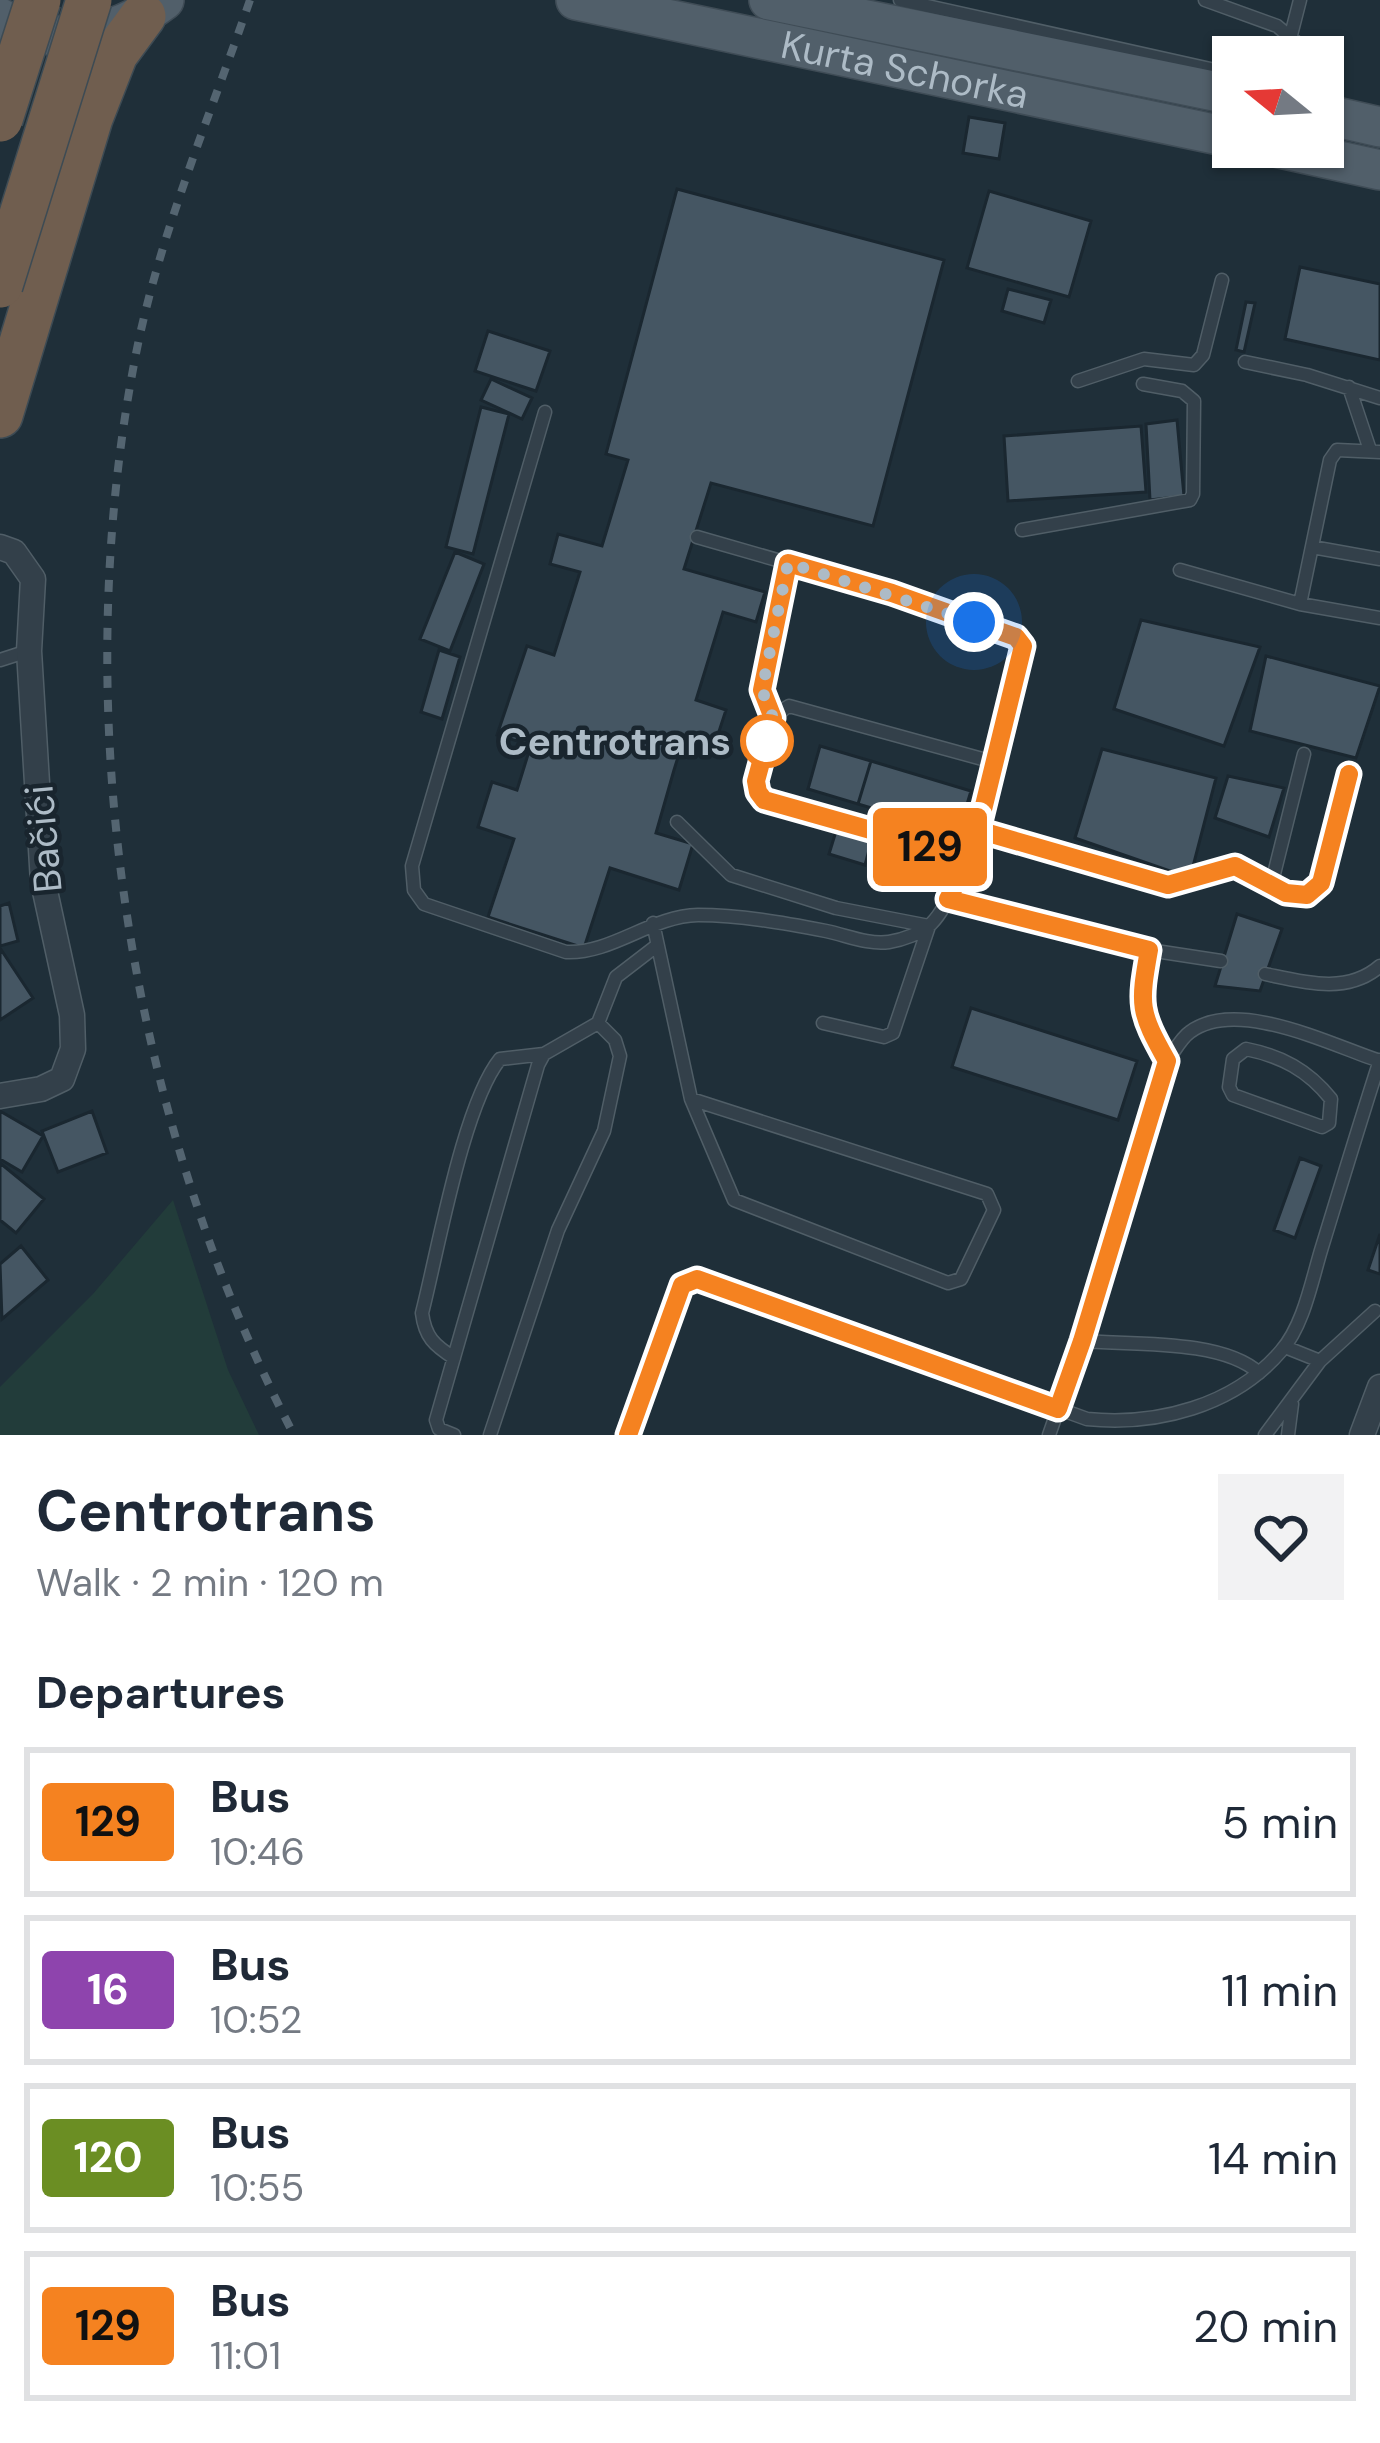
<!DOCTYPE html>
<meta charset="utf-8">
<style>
:root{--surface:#fff;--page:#f2f2f3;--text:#1f2937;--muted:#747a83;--line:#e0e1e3}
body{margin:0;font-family:"DM Sans",sans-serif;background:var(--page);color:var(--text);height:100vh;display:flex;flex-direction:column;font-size:45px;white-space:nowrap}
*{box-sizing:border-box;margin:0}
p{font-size:39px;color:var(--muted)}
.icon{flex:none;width:66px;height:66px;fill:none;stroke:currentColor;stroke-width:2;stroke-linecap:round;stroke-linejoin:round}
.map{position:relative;height:1435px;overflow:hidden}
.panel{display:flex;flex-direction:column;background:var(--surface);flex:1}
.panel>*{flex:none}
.badge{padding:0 24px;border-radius:9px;font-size:42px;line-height:78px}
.needle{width:78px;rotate:288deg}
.buttons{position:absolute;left:1212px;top:36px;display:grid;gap:24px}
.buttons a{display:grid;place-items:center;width:132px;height:132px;border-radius:0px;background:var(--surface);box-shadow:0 3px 9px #0004;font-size:60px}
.you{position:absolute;width:60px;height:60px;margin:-30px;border:9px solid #fff;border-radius:50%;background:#1a73e8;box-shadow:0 0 0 18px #1a73e833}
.map>.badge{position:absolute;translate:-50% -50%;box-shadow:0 0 0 6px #fff}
h2{padding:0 36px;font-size:45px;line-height:108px}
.round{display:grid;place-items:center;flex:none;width:126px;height:126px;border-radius:0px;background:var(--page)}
.overview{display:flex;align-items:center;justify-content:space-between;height:204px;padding:0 36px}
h1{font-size:57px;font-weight:700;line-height:90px}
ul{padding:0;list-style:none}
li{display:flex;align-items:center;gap:36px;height:150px;margin:0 24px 18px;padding:0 12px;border:6px solid var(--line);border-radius:0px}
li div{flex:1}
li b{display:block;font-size:45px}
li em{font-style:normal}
li .badge{min-width:132px;font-weight:700;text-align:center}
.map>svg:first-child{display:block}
</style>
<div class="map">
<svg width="1380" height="1435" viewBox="0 0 1380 1435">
<rect width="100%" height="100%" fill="#1f2f39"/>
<!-- green -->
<path fill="#223c3a" d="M 173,1200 L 228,1370 L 259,1435 L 0,1435 L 0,1387 L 93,1294 Z"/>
<!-- building -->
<path fill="#455663" stroke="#1a2730" stroke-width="3" d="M 969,117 L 1005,123 L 999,159 L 963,153 Z
M 677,189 L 944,260 L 873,526 L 711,483 L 684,569 L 765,592 L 756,622 L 723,612 L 696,700 L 726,710 L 713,750 L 683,741 L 674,770 L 656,833 L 693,844 L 679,890 L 610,868 L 584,948 L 488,917 L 514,839 L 478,827 L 492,782 L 517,790 L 531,745 L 497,735 L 527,646 L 554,655 L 580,572 L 550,564 L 558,534 L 602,546 L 628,460 L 606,454 Z
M 989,191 L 1091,221 L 1069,297 L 967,268 Z
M 1300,267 L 1380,284 L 1380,360 L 1285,339 Z
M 1008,289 L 1051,300 L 1044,323 L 1002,311 Z
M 1246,302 L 1255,303 L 1244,352 L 1236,350 Z
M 488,331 L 550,351 L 536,391 L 475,371 Z
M 491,379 L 532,398 L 522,419 L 481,400 Z
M 481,407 L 509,414 L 473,554 L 446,547 Z
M 1177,420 L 1184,496 L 1150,500 L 1146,424 Z
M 1141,426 L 1146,492 L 1008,501 L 1004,436 Z
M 455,552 L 484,564 L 450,651 L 420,639 Z
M 1141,620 L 1260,647 L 1224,746 L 1114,709 Z
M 439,650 L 460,657 L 442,719 L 421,712 Z
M 1266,656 L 1380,686 L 1356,758 L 1250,731 Z
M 820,746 L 871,761 L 858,804 L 808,789 Z
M 1102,749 L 1216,778 L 1190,878 L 1075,838 Z
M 871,761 L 971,791 L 958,834 L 858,804 Z
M 1228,776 L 1284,788 L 1269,837 L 1215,818 Z
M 837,828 L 872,839 L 865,865 L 829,854 Z
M 9,903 L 18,941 L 0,946 L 0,906 Z
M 1237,914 L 1282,929 L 1260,991 L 1215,986 Z
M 0,948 L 33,998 L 0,1020 Z
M 971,1008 L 1137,1061 L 1118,1120 L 952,1067 Z
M 0,1111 L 43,1136 L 22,1172 L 0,1159 Z
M 92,1111 L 107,1153 L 58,1172 L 42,1131 Z
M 1300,1158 L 1321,1166 L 1295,1238 L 1274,1230 Z
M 0,1163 L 44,1199 L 16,1233 L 0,1220 Z
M 1380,1234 L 1380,1274 L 1368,1270 Z
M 21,1246 L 48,1280 L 2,1319 L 0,1264 Z"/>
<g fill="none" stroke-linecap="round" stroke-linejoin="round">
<!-- service casing -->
<g stroke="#505e67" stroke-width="15">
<path id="service" d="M 900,0 L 1233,74
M 1205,0 L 1277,26 L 1314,57
M 1291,35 L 1300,0
M 1323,65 L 1335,77
M 1245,362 L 1307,375 L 1380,398
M 1078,381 L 1144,359 L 1194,365 L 1203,355 L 1222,280
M 1349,387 L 1370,450
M 545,412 L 412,866 L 414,890 L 424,904 L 566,952 C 612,954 651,916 698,915 C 740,915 784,923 826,931 C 846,935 868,945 889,942 C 902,940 922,933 931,924 C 969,886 1022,702 1023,647 L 1016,637 L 892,593 L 697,537
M 1022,530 L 1190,500 L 1193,494 L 1194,401 L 1182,391 L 1143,384
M 1312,547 L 1380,559
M 1180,570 L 1300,604 L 1330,460 L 1337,450 L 1380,452
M 1300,604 L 1380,618
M 0,660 L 28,651
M 773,718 L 762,690 L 788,563
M 677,822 L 731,875 L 836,908 L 929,926 L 893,1033 L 884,1037 L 823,1023
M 978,830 L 1168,885 L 1235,866 L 1286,893 L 1307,895 L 1321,883 L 1349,774
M 970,858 L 764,800 C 749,780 767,716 789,706 L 997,763
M 1271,886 L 1304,754
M 948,899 L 1149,950 L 1221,961
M 653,923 L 691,1099 L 734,1200 L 948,1283 L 961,1279 L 994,1210 L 987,1194 L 691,1099
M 1149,950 C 1139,1006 1139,1011 1167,1061
M 1265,974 C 1303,982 1347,995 1380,966
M 1246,1049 C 1281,1056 1308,1070 1331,1099 L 1329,1123 L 1322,1127 L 1233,1095 L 1229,1087 L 1233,1059 Z
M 1082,1341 C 1132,1345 1222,1339 1259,1373
M 1285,1347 L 1320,1361 L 1375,1311
M 454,1358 C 434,1345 425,1337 422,1313 C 438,1251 463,1105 500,1059 L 544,1054
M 454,1435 L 439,1429 L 436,1420 L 538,1065 L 544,1054 L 598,1023 L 616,977 L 655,947
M 490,1435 L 558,1230 L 604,1131 L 620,1056 L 615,1040 L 598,1023
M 628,1435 L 682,1285 L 697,1278 L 1087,1419 C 1157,1426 1234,1406 1281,1351 C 1304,1325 1312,1279 1322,1247 C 1341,1185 1360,1122 1380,1060
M 1049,1435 L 1082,1341 L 1167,1061 C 1174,1052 1181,1038 1190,1032 C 1237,997 1331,1045 1380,1061
M 1265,1435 L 1320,1361
M 1288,1435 L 1292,1404"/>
</g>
<!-- minor casing -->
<g stroke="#505e67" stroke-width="27">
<path id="minor" d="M 0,547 L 14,552 L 33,579 L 29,651 L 43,882 L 72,1015 L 73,1049 L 62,1079 L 41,1089 L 0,1096
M 1362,1435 L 1380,1387"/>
</g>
<!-- primary casing -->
<g stroke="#3f4c56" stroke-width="42">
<g id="primary">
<path id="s1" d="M 576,0 L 1233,138"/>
<path d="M 769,0 L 1233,95"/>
<path d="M 0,18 C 54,50 117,36 164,0"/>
<path d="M 1323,114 L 1380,127"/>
<path d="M 1275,147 L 1380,170"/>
</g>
</g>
<!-- motorway casing -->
<g stroke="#3d4b54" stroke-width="48">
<path id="motorway" d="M 0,415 L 90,118 L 115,54 L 143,16"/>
</g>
<!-- service -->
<use href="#service" stroke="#33404a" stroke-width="12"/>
<!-- minor -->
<use href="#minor" stroke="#33404a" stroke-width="24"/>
<!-- primary -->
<use href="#primary" stroke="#515f6a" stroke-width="39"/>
<!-- motorway -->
<use href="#motorway" stroke="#705e4f" stroke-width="45"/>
<!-- rail -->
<path stroke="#546571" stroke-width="8" stroke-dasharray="12 12" stroke-linecap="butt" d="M 250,0 C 209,119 157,240 134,364 C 67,718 128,1117 294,1435"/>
<!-- motorway-bridge casing -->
<g stroke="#3d4b54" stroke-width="48" stroke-linecap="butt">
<path id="motorway-bridge" d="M 0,119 L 38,0
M 0,285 L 89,0"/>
</g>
<!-- motorway-bridge -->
<use href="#motorway-bridge" stroke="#705e4f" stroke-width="45"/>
</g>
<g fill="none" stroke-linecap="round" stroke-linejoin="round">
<!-- line casing -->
<g stroke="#fff" stroke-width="27">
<path id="line" d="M 628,1435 L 682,1285 L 697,1279 L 1058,1409 L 1082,1341 L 1167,1061 C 1139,1011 1139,1006 1149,950 L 948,899 L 970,858 L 764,800 L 758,792 L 756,781 L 773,718 L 762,690 L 788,563 L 892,593 L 1016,637 L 1023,646 L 978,830 L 1168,885 L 1235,866 L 1286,893 L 1307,895 L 1321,883 L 1349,774"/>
</g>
<!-- line -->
<use href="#line" stroke="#f58220" stroke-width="18"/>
<!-- walk -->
<path stroke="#adbbc6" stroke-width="12" stroke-dasharray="0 21.6" d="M 767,741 L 765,749 L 773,718 L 762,690 L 788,563 L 974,622"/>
</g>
<!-- markers -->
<circle fill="#fff" stroke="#f58220" stroke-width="6" cx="767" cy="741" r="24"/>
<g text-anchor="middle" stroke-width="9" stroke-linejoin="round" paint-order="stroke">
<!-- street labels -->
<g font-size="39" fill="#adbbc6" stroke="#19252e">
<text dy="14" stroke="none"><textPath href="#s1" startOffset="336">Kurta Schorka</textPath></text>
<text transform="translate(43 839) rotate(-95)" y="14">Bačići</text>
</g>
<!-- stop labels -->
<g font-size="39" font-weight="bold" fill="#adbbc6" stroke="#19252e" text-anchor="end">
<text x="731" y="755">Centrotrans</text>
</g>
</g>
</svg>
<div class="buttons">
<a><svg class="needle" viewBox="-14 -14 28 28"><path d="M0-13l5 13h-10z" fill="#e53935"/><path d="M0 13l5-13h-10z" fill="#747a83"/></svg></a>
</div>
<div class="you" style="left:974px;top:622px"></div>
<b class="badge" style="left:930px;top:847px;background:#f58220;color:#111">129</b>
</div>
<section class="panel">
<div class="overview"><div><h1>Centrotrans</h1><p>Walk · 2 min · 120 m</p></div><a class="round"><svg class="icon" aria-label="heart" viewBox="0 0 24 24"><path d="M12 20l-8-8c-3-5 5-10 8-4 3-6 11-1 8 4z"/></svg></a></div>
<h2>Departures</h2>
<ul>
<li><span class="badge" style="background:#f58220;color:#111">129</span><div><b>Bus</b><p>10:46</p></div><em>5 min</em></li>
<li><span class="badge" style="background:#8e44ad;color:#fff">16</span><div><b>Bus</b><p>10:52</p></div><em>11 min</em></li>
<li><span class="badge" style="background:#6b8e23;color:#fff">120</span><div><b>Bus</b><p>10:55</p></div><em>14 min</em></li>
<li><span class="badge" style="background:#f58220;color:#111">129</span><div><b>Bus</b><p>11:01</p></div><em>20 min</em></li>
</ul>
</section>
